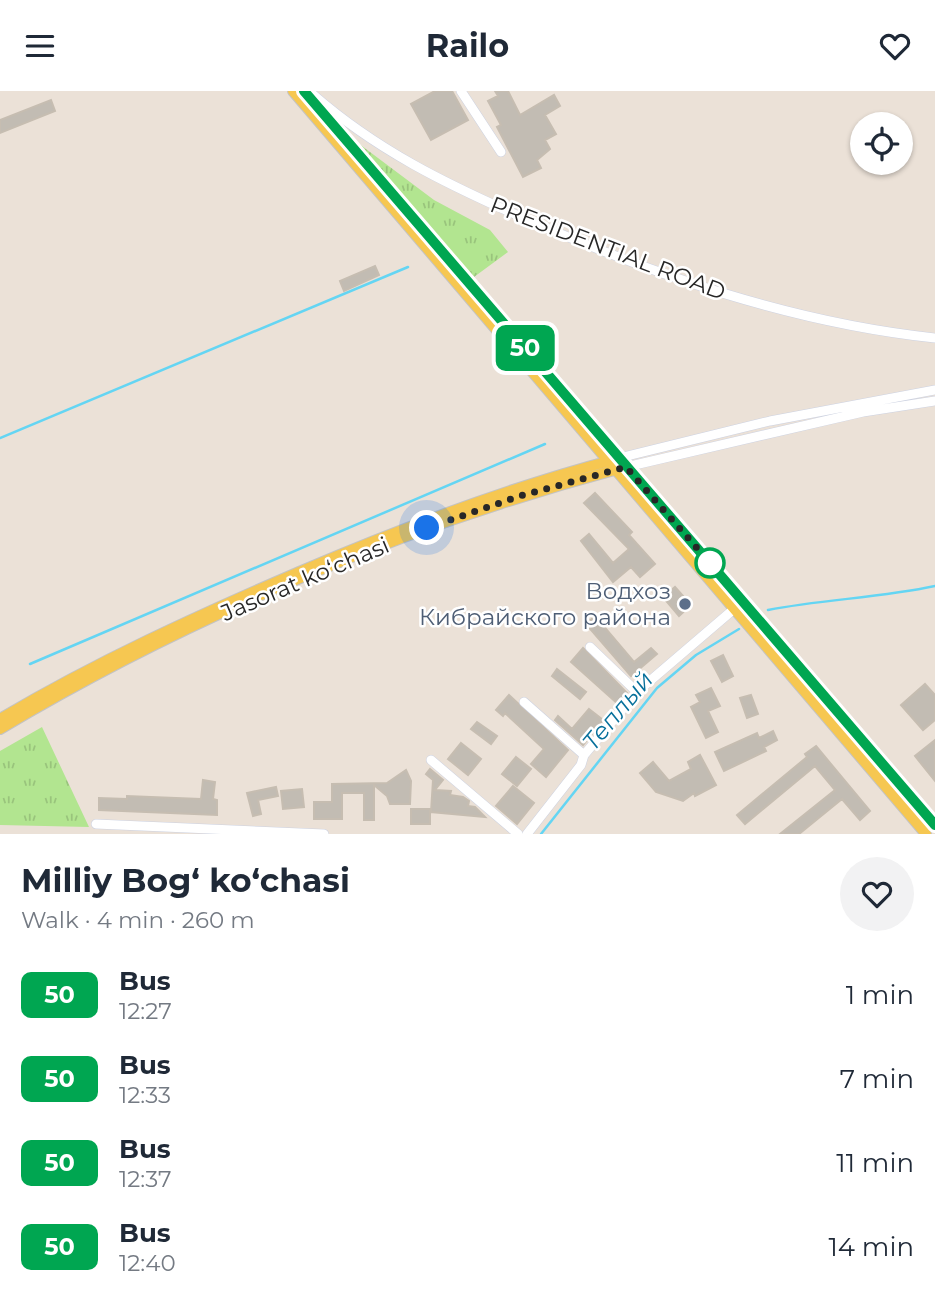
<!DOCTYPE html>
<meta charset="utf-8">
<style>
:root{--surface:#fff;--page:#f2f2f3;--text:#1f2937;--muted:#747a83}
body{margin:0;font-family:Montserrat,sans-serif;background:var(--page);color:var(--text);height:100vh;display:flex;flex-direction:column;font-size:26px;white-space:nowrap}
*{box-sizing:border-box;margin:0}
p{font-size:23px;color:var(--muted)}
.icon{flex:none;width:38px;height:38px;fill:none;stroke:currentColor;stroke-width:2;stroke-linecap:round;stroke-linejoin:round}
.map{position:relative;height:743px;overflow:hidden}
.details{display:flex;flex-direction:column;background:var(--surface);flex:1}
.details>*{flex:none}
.badge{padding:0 14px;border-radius:10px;font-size:24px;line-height:46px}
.fabs{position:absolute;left:850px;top:21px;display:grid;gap:14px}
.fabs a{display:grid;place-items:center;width:63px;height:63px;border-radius:50%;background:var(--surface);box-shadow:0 2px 5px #0004;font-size:35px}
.you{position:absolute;width:35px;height:35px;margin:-18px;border:5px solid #fff;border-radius:50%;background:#1a73e8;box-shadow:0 0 0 10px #1a73e833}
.map>.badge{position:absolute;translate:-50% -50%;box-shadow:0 0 0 4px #fff}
.round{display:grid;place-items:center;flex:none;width:74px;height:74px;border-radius:37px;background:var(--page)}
.summary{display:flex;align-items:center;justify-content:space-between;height:119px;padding:0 21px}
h1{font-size:33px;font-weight:700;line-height:52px}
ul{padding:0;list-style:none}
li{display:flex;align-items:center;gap:21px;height:84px;padding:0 21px}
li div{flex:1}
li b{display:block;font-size:26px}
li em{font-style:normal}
li .badge{min-width:77px;font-weight:700;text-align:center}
header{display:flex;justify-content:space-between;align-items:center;height:91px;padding:0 21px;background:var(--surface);font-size:32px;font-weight:700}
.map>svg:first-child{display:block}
</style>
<header><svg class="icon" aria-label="menu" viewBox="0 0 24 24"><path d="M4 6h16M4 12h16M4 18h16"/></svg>Railo<svg class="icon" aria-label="heart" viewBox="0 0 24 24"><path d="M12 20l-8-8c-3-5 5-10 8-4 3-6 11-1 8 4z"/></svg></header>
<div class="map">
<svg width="935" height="743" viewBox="0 0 935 743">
<defs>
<pattern id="grass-tufts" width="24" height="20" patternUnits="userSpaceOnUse" patternTransform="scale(1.75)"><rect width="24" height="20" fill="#b2e590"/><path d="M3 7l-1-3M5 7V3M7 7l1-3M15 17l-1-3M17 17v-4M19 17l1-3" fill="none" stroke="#99c47c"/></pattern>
</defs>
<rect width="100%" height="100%" fill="#ebe1d7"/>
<!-- grass -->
<path fill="url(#grass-tufts)" d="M 346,43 L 434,109 L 490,139 L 508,161 L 474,186 Z
M 42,636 L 89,736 L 0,734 L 0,660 Z"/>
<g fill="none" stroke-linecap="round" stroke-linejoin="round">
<!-- stream -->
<path stroke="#64d5f3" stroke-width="2.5" d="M 0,347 L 408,176
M 768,519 C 824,508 880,507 935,495
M 30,573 L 545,353
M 541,743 L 657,597 L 696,564 L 739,538"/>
</g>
<!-- building -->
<path fill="#c2bcb3" stroke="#c6bdb1" stroke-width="2" d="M 435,0 L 452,0 L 468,29 L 431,49 L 411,13 Z
M 495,0 L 508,0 L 520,24 L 554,4 L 560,15 L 545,24 L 556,43 L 545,49 L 550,58 L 537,69 L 541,77 L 523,86 L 497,36 L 501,34 L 488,10 L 498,5 Z
M 51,9 L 55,20 L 0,42 L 0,29 Z
M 375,175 L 379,184 L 344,200 L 340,190 Z
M 595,402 L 632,441 L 629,444 L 655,473 L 640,486 L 631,476 L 613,491 L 581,450 L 589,443 L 613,472 L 629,458 L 584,412 Z
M 675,496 L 691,514 L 679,525 L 663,506 Z
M 595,525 L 634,571 L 651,557 L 657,563 L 631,585 L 586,533 Z
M 583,557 L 627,602 L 618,613 L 571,571 Z
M 723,564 L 733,585 L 722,591 L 711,570 Z
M 557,578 L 586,601 L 580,608 L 552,585 Z
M 925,593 L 935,604 L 935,629 L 923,639 L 901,614 Z
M 711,597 L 720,615 L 708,620 L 718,641 L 706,647 L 691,616 L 700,611 L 696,604 Z
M 509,604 L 568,659 L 546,686 L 531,673 L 544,658 L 505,622 L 503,625 L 496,619 Z
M 751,604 L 758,623 L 747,627 L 740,607 Z
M 589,618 L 603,629 L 583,654 L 555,629 L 558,625 L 572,638 Z
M 477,631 L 497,645 L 491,653 L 471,638 Z
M 773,640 L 777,649 L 764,656 L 766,660 L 724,680 L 715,661 L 757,642 L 759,647 Z
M 935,649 L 935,690 L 915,665 Z
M 461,652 L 481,668 L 468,684 L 448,668 Z
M 816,655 L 870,720 L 860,729 L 842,708 L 799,743 L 780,743 L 835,699 L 815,675 L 745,733 L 737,724 L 807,666 L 805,663 Z
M 700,664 L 716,694 L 695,705 L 694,702 L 683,710 L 656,701 L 640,682 L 653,671 L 669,690 L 691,678 L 688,671 Z
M 516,666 L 531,678 L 517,695 L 502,683 Z
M 430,678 L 443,689 L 435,699 L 451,700 L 450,704 L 463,706 L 469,710 L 468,715 L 475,716 L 485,726 L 431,721 L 433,689 L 426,683 Z
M 406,679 L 411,690 L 410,713 L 390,713 L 387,705 L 374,694 L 374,729 L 364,729 L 364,702 L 342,702 L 342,728 L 314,728 L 314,711 L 332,711 L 332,693 L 387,692 Z
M 203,689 L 215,691 L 213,708 L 217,709 L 217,724 L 99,719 L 99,707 L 127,708 L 127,705 L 201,708 Z
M 513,695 L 534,712 L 517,733 L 496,715 Z
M 276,696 L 278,705 L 258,709 L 261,723 L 253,725 L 247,702 Z
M 302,698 L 304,716 L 283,718 L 281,700 Z
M 411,718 L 430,718 L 430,733 L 411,733 Z"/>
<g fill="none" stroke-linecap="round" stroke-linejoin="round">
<!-- minor casing -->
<g stroke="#cdd2e1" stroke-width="10">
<path id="minor" d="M 309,0 C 375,59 448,94 528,129 C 657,185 794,232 935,247
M 461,0 L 501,61
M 619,367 L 770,330 L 935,299
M 626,376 L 863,321 L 935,310
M 590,556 L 637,601
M 524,611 L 584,664
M 431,669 L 518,743
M 96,733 L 324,743
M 527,743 L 581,674 L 584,664 L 637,601 L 734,518"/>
</g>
<!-- major casing -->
<g stroke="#c3c3c3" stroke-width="12">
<path id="major" d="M 293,0 L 926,743
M 304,0 L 935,734
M 0,628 C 96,571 197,525 299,481 C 402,437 504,398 613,369
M 0,638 C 188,526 407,434 618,378"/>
</g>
<!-- minor -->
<use href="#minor" stroke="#fff" stroke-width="9"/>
<!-- major -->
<use href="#major" stroke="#f6c751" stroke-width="10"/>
</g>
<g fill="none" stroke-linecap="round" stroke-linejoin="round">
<!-- line casing -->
<g stroke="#fff" stroke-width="16">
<path id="line" d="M 304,0 L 935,734"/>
</g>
<!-- line -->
<use href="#line" stroke="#00a651" stroke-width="10"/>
<!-- walk -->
<path stroke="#272727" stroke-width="7" stroke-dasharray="0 12.6" d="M 427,437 L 520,405 L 626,376 L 710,472"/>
</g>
<!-- markers -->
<circle fill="#fff" stroke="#00a651" stroke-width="3.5" cx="710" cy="472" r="14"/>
<circle fill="#5c6f8a" stroke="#fff" stroke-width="2.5" cx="685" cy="513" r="7"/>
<g text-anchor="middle" stroke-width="5" stroke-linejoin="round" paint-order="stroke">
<!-- street labels -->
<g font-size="23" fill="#272727" stroke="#fff">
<text transform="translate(608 157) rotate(21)" y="8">PRESIDENTIAL ROAD</text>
<text transform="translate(305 488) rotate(-23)" y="8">Jasorat koʻchasi</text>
</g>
<!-- service labels -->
<g font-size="23" fill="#4e5e75" stroke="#fff" text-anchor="end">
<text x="671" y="508">Водхоз<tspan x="671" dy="26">Кибрайского района</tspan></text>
</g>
<!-- water labels -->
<g font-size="24" font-style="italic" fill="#07709b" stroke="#fff">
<text transform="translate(618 620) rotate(-50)" y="8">Теплый</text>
</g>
</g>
</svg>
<div class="fabs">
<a><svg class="icon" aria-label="locate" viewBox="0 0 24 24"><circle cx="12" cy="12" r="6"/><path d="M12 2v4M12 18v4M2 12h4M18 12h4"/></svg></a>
</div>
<div class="you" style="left:427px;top:437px"></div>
<b class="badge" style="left:525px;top:257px;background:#00a651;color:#fff">50</b>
</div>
<section class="details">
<div class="summary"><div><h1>Milliy Bogʻ koʻchasi</h1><p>Walk · 4 min · 260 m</p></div><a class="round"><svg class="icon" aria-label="heart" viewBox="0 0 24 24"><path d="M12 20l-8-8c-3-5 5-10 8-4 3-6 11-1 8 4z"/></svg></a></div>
<ul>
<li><span class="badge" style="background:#00a651;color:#fff">50</span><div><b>Bus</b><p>12:27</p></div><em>1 min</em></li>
<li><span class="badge" style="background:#00a651;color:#fff">50</span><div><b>Bus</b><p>12:33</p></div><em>7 min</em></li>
<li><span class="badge" style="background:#00a651;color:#fff">50</span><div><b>Bus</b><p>12:37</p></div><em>11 min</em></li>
<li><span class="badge" style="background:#00a651;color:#fff">50</span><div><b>Bus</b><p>12:40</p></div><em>14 min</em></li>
</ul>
</section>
